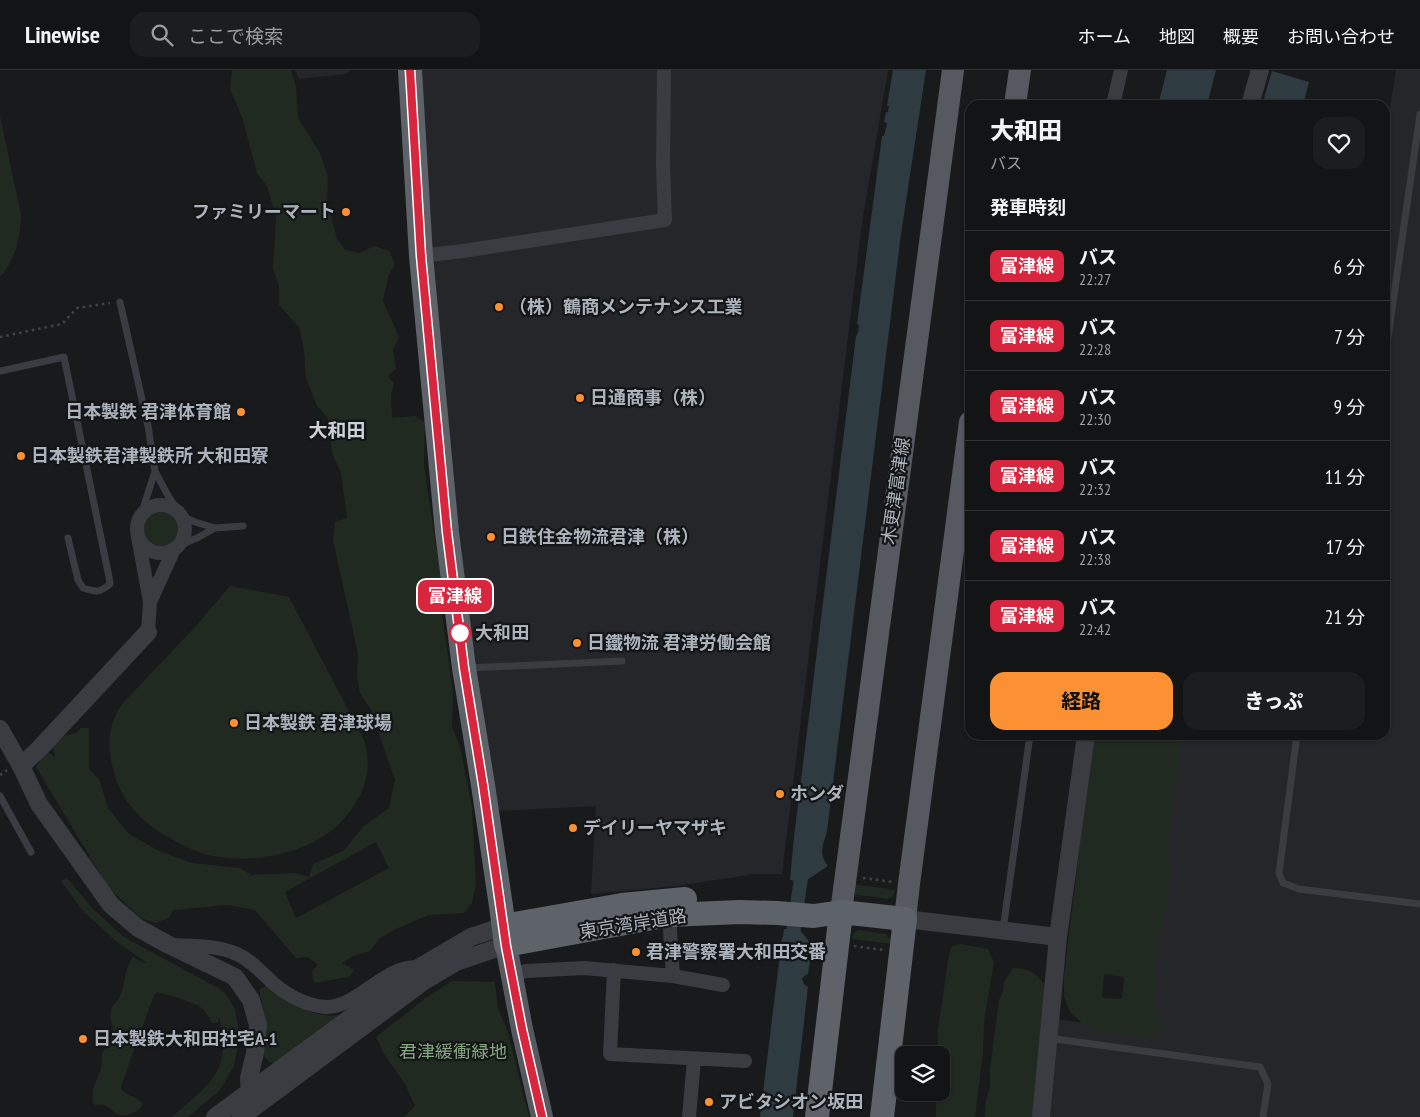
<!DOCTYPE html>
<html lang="ja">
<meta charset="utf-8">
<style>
:root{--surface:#131415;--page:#1c1d1e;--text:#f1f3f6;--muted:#9d9ea0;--line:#323334;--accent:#fb9132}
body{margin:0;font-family:"PT Sans Narrow","Noto Sans JP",sans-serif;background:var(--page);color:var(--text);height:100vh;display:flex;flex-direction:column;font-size:19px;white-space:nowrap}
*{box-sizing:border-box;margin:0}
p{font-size:16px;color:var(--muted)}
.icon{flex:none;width:28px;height:28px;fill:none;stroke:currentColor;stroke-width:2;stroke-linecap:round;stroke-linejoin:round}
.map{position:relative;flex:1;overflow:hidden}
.side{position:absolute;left:965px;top:30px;width:425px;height:640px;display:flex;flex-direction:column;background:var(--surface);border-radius:15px;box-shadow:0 1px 4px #0004,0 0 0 1px var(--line)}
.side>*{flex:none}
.badge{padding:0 10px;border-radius:8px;font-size:18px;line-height:32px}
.controls{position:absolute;left:895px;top:976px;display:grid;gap:10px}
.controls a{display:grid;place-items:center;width:55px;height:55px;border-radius:10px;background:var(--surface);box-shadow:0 1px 4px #0004,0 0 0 1px var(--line);font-size:25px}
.map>.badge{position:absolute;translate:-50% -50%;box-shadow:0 0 0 2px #fff}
h2{padding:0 25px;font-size:19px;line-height:45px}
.round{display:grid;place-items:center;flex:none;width:52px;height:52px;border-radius:15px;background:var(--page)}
.head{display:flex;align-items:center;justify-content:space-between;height:85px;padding:0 25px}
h1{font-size:24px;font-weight:800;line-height:38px}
.primary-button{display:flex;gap:10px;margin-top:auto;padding:10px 25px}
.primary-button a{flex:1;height:58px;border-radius:15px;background:var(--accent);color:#111;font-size:20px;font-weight:800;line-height:58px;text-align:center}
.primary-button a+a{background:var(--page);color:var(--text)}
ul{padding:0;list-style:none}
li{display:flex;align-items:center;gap:15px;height:70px;padding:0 25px;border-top:1px solid var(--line)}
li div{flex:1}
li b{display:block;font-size:19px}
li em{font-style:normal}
li .badge{min-width:55px;font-weight:700;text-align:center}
header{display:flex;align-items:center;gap:30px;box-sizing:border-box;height:70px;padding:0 25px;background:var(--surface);border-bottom:1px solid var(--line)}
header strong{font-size:24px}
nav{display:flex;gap:28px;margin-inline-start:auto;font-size:18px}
.search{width:350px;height:45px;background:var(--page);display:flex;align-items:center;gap:12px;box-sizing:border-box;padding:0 18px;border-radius:15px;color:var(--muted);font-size:19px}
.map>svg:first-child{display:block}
</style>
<header>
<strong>Linewise</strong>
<div class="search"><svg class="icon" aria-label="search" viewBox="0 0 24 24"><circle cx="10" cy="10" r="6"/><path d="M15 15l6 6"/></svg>ここで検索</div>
<nav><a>ホーム</a><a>地図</a><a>概要</a><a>お問い合わせ</a></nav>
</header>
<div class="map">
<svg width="1420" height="1047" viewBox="0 0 1420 1047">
<rect width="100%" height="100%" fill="#191a1c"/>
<!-- built -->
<path fill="#252629" d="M 295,0 L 350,0 L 346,4 L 299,9 Z
M 417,0 L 888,0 L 862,153 L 782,804 L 756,804 L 676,816 L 591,824 L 596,736 L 496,741 L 473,588 L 431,222 Z
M 1396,0 L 1420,0 L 1420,1047 L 1025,1047 L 1036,946 L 1118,958 L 1155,665 L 1385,665 L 1385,66 Z"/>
<!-- green -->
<path fill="#212a21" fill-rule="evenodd" d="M 232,0 L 291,0 L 296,17 L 298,48 L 320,83 L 328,107 L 327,131 L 337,169 L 345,180 L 359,183 L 374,176 L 389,181 L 395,194 L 388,207 L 383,231 L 399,267 L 393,280 L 396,298 L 388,307 L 394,313 L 391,325 L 392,348 L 415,346 L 425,352 L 424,396 L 444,529 L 442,544 L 453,622 L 452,656 L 461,680 L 472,738 L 476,815 L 472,833 L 464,843 L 429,845 L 398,858 L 380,868 L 370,881 L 353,886 L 342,893 L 355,900 L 349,907 L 314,913 L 312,902 L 318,894 L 307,887 L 296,888 L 255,840 L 228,835 L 173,840 L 169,848 L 155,853 L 141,848 L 108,817 L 36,697 L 46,681 L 55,687 L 53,677 L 56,668 L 76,663 L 81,658 L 89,658 L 89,699 L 99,709 L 108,738 L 129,764 L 159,781 L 192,793 L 240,798 L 251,805 L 295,803 L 309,807 L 313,794 L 343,781 L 364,756 L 389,738 L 395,710 L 379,664 L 381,655 L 360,623 L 357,607 L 358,584 L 333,470 L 335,452 L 347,448 L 341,403 L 332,383 L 328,348 L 317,336 L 306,308 L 304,280 L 299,257 L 279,235 L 279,215 L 273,199 L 276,147 L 267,116 L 257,103 L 242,47 L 230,19 ZM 376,772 L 389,798 L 296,848 L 285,822 Z
M 0,46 L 21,145 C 20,168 16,189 0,207 Z
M143 459a18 18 0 1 1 36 0a18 18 0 1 1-36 0Z
M 230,516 L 289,527 L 364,670 C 369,685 369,703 363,719 C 361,724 357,730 354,735 C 346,749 333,761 319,769 C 288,787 248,792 213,786 C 203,784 194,780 185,776 C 149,759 120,736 112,695 C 107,673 109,653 122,634 L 195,557 Z
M 1093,665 L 1182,665 L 1168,776 L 1171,794 L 1169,825 L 1160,860 L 1156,903 L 1157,922 L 1154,939 C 1162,949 1162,953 1160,964 L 1155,968 L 1146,968 L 1094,961 L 1084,955 L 1070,942 L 1064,927 L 1064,906 ZM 1105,904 L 1124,907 L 1125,910 L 1123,928 L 1120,929 L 1103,928 L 1102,925 L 1104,905 Z
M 67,808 L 93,839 L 124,867 L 218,918 L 226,924 L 235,939 L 238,958 L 238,976 L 234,996 L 220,1020 L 188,1047 L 172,1047 C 208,1016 234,999 219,947 L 218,953 L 212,953 C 209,948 205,940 200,937 C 189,930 168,925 156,922 C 148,938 144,954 138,971 C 134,979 131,988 128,997 C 126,1005 122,1011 121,1019 C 128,1027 135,1025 143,1034 L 138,1041 C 134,1042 126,1046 122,1045 C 109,1044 113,1033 95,1035 L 92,1028 L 93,1019 L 101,999 L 102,984 L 114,962 L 110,947 L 112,936 C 127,926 122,899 133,887 L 140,891 L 147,893 L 117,872 L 83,841 L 61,811 Z
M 851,814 L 896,820 L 892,827 L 887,829 L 853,824 Z
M 858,860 L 886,864 L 892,874 L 852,869 L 853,864 Z
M 960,874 L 988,879 L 994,892 L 984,951 L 983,982 L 975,1047 L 936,1047 L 936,1023 L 941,1022 L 941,985 L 937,985 L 938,959 L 949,884 L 952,876 Z
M 1013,898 C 1028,898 1039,904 1046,918 L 1037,1047 L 985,1047 L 986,1030 L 990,1017 L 990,999 L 999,930 L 1003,922 L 1004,912 Z
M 452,911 L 495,912 L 498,939 L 507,959 L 529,1047 L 404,1047 L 415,1036 L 405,1014 L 384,984 L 376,967 L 427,927 Z
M 268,914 C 291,930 312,951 342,944 L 274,994 L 269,992 L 264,986 L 265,948 L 259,920 Z"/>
<!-- water -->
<path fill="#2e3c41" d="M 893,0 L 926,0 L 901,164 L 827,761 C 823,776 818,782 828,796 L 804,812 L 790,810 L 794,767 L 856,266 L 858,263 L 859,255 L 857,254 L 882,66 L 884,66 L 887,53 L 884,52 L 886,42 L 888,42 L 889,36 L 887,36 Z
M 1167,0 L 1216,0 L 1207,35 L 1158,35 Z
M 1272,1 L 1309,12 L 1303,35 L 1262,35 Z
M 784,859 L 799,859 L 817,881 L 816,885 L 811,884 L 808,904 L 804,906 L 802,909 L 804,914 L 808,917 L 793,1047 L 760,1047 L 782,868 L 783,867 Z"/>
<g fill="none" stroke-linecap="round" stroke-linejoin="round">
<!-- canal -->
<path stroke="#2e3c41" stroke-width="14" d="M 791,877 L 803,794"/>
<!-- path -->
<path stroke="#404448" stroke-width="2.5" stroke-dasharray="2.5 4" stroke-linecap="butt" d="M 0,267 L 62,254 L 77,238 L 110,233
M 0,705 L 7,700
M 863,808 L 893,812
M 854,876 L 883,880"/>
<!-- service -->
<path stroke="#3a3c41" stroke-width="7" d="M 120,232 L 148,356 L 155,401 L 166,422 L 178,442
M 1385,288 L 1420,44
M 0,301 L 64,287 L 109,507 L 110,514 C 100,523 95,522 83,518 L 78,510 L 68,468
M 141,445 L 155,401
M 181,446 L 195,452 L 215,458 L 243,456
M 178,476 L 197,468 L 215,458
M 467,598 L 622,591
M 1297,665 L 1279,803 L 1283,813 L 1299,819 L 1420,834
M 0,726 L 31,782
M 1003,860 L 1030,665
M 1048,968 L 1260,997 L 1268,1014 L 1263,1047"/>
<!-- minor -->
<path stroke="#3a3c41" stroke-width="14" d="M 1113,35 L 1121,0
M 421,186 L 463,181 L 665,150 L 663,96 L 664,0
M137 459a24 24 0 1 1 48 0a24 24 0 1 1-48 0Z
M 138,467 L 150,532 L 148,562
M 150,532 L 174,479
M 669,845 L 673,906
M 173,875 C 194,876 217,875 237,884 C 252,891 261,902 273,913 C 287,925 306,935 325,937 C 356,939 384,895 418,897
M 614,900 L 610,984 L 745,991
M 512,905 L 526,901 L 584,898 L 673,906 L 723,915
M 689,1047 L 694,989"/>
<!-- tertiary -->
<path stroke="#3a3c41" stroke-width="18" d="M 1250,35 L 1260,0
M 0,659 L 21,696 L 39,734 L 111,835 L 138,858 L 169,875 L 235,907 L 251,930 L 258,955 L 255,983 L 249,1008 L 250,1022 L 258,1034
M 21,696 L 40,678 L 148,562
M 905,849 L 1058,867
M 215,1047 L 420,897 L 471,867 L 504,856
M 241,1047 L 424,911 L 456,892 L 506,875
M 1041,1047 L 1058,867 L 1086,665"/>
<!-- primary -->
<path stroke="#565a60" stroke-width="22" d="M 1015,35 L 1020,0
M 841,842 L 953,0
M 905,849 L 909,814 L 970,352
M 506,875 L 522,959 L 542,1047"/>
<!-- trunk -->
<path stroke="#5e6269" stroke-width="24" d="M 410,0 L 421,186 L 447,462 L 464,598 L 483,715 L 501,836 L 506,875 L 669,845 L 740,842 L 777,843 L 814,846 L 841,842 L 905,849 L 882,1047
M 504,856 L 622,835 L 685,829
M 817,1047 L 841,842"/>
</g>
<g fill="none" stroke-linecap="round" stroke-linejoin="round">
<!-- line casing -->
<g stroke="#fff" stroke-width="11">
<path id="line" d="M 410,0 L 421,186 L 447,462 L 464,598 L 483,715 L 506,876 L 522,959 L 542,1047"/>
</g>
<!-- line -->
<use href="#line" stroke="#d7263d" stroke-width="8"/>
</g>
<!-- markers -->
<g fill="#fb9132" stroke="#141517" stroke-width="2">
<circle cx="346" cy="142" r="5"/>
<circle cx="499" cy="237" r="5"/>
<circle cx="580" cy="328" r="5"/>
<circle cx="241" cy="342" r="5"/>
<circle cx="21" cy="386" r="5"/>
<circle cx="491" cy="467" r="5"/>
<circle cx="577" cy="573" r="5"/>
<circle cx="234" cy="653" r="5"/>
<circle cx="780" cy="724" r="5"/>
<circle cx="573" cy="758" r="5"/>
<circle cx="636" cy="882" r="5"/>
<circle cx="83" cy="969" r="5"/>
<circle cx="709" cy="1032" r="5"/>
</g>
<circle fill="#fff" stroke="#d7263d" stroke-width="2.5" cx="460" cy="563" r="10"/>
<g text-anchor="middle" stroke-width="4.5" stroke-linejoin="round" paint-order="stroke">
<!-- poi labels -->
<g font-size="18" font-weight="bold" fill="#abb3bc" stroke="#141517" text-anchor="start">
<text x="336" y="148" text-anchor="end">ファミリーマート</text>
<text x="509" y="243">（株）鶴商メンテナンス工業</text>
<text x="590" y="334">日通商事（株）</text>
<text x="231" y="348" text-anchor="end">日本製鉄 君津体育館</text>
<text x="31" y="392">日本製鉄君津製鉄所 大和田寮</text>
<text x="501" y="473">日鉄住金物流君津（株）</text>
<text x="587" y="579">日鐵物流 君津労働会館</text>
<text x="244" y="659">日本製鉄 君津球場</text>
<text x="790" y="730">ホンダ</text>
<text x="583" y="764">デイリーヤマザキ</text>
<text x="646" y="888">君津警察署大和田交番</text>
<text x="93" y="975">日本製鉄大和田社宅A-1</text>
<text x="719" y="1038">アビタシオン坂田</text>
</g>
<!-- street labels -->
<g font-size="18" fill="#abb3bc" stroke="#141517">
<text transform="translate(896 421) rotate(-82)" y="6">木更津富津線</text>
<text transform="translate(633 854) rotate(-9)" y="6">東京湾岸道路</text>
</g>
<!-- stop labels -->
<g font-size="18" font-weight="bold" fill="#abb3bc" stroke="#141517" text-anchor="start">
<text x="475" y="569">大和田</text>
</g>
<!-- park labels -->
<g font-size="18" fill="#86a881" stroke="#141517">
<text x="453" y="988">君津緩衝緑地</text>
</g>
<!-- neighbourhood labels -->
<g font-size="19" font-weight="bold" fill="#ccd2d8" stroke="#141517">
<text x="337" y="367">大和田</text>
</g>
</g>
</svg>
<div class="controls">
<a><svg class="icon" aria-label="layers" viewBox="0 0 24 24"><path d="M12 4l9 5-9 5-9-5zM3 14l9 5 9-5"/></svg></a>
</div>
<b class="badge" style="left:455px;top:526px;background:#d7263d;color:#fff">富津線</b>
<section class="side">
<div class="head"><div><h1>大和田</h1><p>バス</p></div><a class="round"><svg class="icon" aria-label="heart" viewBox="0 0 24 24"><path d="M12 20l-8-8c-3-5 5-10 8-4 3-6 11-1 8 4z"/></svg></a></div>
<h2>発車時刻</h2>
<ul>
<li><span class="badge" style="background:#d7263d;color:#fff">富津線</span><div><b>バス</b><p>22:27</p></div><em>6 分</em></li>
<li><span class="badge" style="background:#d7263d;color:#fff">富津線</span><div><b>バス</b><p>22:28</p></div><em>7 分</em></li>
<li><span class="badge" style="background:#d7263d;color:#fff">富津線</span><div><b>バス</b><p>22:30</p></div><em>9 分</em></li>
<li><span class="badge" style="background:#d7263d;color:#fff">富津線</span><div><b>バス</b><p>22:32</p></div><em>11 分</em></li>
<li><span class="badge" style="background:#d7263d;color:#fff">富津線</span><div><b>バス</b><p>22:38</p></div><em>17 分</em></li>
<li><span class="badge" style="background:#d7263d;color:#fff">富津線</span><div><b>バス</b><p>22:42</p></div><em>21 分</em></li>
</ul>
<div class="primary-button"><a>経路</a><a>きっぷ</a></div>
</section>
</div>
